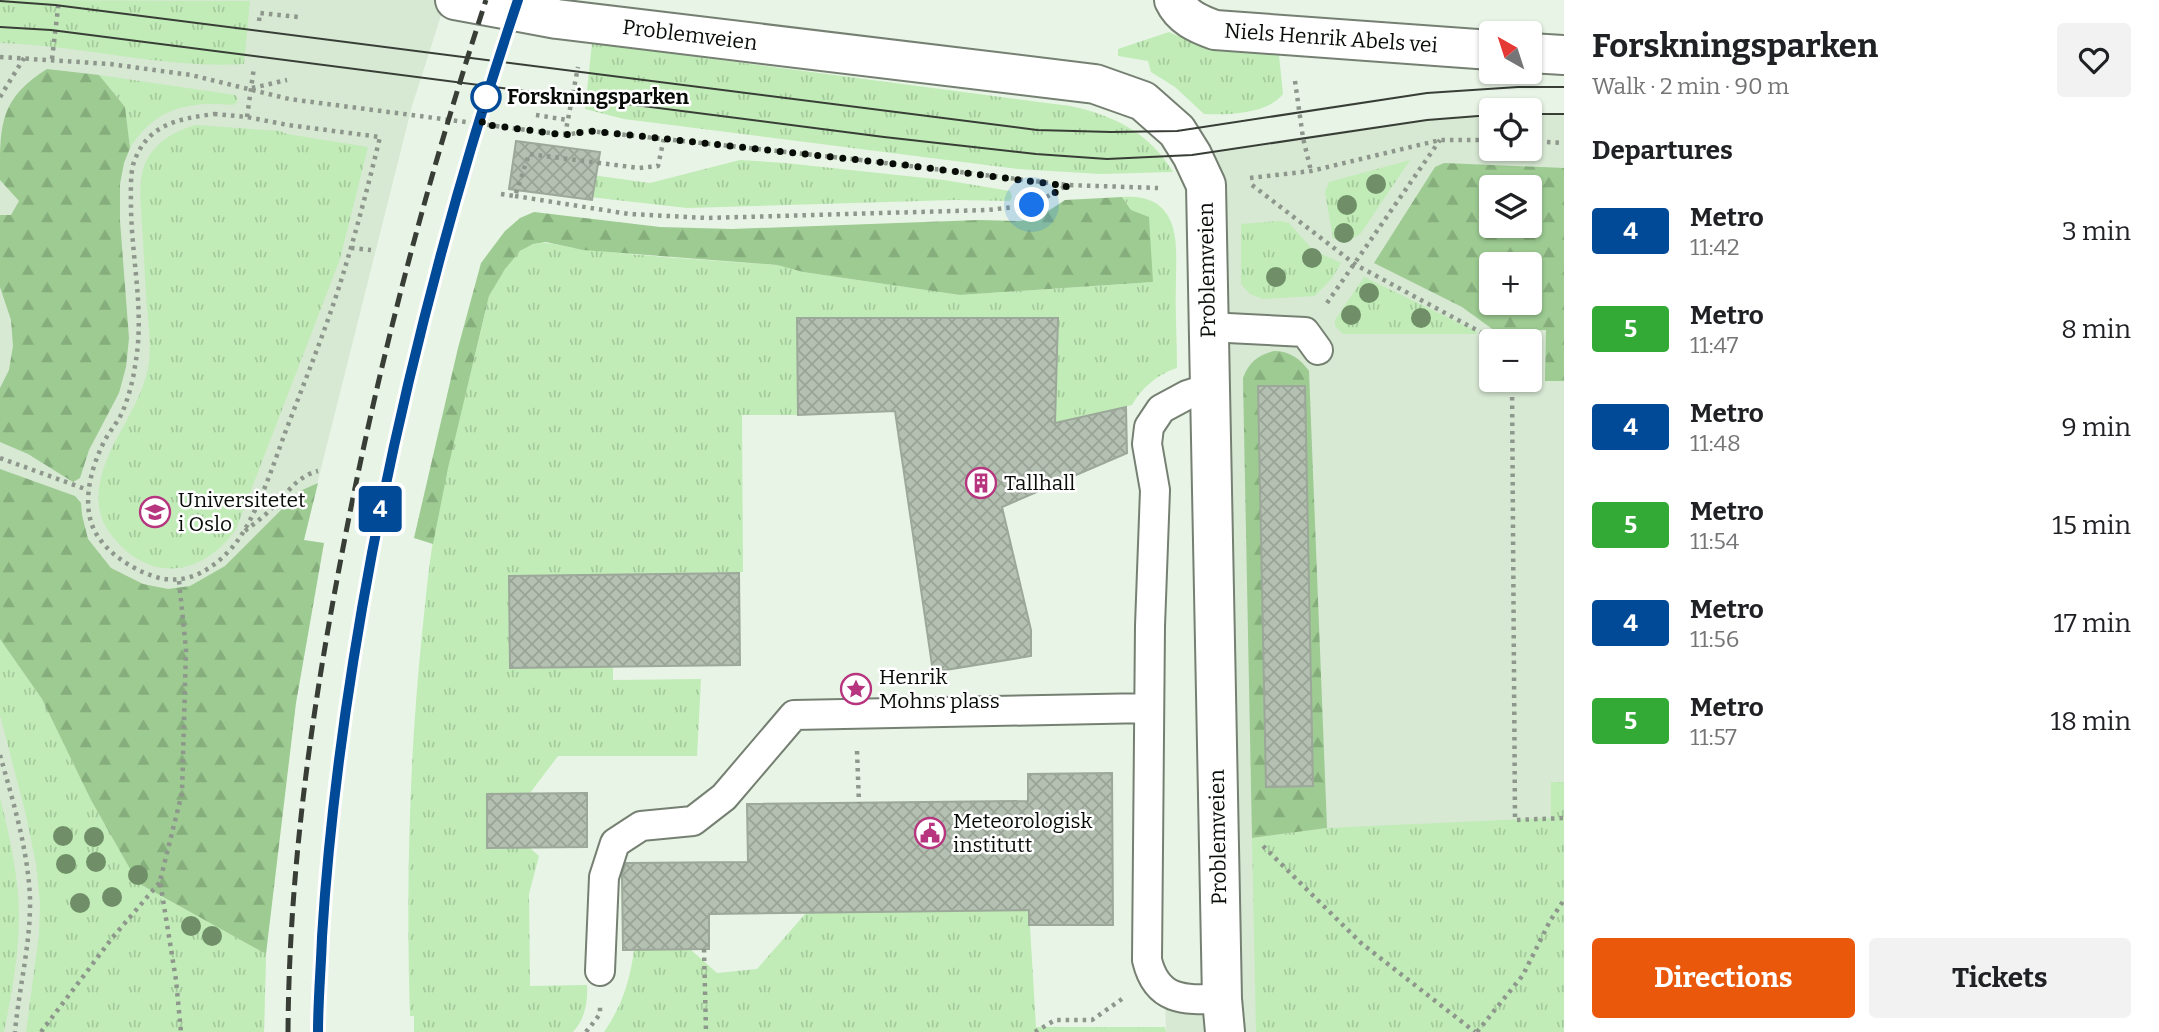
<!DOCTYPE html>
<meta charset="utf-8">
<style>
:root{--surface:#fff;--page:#f2f2f2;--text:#202124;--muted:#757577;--accent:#ea580c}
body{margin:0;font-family:Bitter,serif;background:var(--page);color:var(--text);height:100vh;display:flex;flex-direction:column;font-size:26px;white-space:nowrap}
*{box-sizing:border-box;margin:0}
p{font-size:23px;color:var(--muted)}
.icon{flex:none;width:38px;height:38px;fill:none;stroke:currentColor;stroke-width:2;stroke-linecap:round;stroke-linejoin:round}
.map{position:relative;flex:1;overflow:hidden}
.sheet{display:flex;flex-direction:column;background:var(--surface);width:595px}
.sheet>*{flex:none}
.badge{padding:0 14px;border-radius:5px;font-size:24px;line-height:46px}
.needle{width:46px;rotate:321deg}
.fabs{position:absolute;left:1479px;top:21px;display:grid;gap:14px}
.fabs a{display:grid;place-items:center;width:63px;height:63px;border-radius:7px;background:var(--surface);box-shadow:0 2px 5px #0004;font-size:35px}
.you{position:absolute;width:35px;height:35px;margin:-18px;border:5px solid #fff;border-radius:50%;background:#1a73e8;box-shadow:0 0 0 10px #1a73e833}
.map>.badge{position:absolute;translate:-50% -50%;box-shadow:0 0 0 4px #fff}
h2{padding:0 28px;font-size:26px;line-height:63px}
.round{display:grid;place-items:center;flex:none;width:74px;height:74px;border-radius:7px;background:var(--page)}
.summary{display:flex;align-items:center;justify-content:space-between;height:119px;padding:0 28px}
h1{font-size:33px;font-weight:700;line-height:52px}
.cta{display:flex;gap:14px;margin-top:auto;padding:14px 28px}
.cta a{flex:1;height:80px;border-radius:7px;background:var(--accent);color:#fff;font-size:28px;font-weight:700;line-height:80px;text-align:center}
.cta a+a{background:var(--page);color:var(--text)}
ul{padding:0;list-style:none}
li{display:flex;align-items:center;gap:21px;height:98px;padding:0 28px}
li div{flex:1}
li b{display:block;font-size:26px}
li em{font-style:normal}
li .badge{min-width:77px;font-weight:700;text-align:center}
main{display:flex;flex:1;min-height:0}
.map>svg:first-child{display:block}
</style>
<main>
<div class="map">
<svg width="1564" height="1032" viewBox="0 0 1564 1032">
<defs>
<pattern id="grass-tufts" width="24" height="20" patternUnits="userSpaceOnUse" patternTransform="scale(1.75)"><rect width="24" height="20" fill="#c1ecb7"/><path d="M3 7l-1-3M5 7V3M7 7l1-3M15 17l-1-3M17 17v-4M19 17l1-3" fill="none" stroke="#a4c99c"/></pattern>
<pattern id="forest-firs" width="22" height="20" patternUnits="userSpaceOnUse" patternTransform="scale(1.75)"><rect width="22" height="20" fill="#9dcb92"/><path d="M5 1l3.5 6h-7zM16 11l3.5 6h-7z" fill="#86ad7c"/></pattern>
<pattern id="building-cross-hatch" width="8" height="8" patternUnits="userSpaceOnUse" patternTransform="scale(1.75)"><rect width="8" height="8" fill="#b4c0b1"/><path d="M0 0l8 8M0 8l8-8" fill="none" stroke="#99a497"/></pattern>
</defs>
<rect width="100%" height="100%" fill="#e8f4e5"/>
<!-- built -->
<path fill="#d7e8d3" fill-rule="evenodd" d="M 0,0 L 446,0 L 412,106 L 303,540 L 266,954 L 264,1032 L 0,1032 Z
M 1530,114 L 1564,115 L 1564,1032 L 1166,1032 L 1165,992 L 1221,999 L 1192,155 L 1427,120 L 1491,115 L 1491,149 L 1530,149 ZM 1491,187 L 1530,187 L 1530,226 L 1491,226 ZM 1491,264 L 1530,264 L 1530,303 L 1491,303 ZM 1491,341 L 1530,341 L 1530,380 L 1491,380 Z"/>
<!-- grass -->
<path fill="url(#grass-tufts)" d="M 0,0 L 250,1 L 244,64 C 163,69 81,45 0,43 Z
M 1169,32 C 1202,48 1241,48 1277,52 L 1279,55 L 1283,94 C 1268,114 1227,115 1204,114 L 1175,87 L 1151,72 L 1148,61 L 1118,56 L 1118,49 Z
M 592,43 L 1070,106 C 1113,115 1150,133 1173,172 L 1100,174 L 1018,169 L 624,119 L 585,109 Z
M 99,75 L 235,95 L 237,97 L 237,102 L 233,105 C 188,101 155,108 130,148 L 125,107 Z
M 196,125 L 280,131 L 287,134 L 368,147 L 340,259 L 236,529 C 206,572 157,584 119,544 C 109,533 101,522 99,507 C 93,454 142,414 149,363 C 151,345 149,327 147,309 C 145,281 144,253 142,224 C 141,206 138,184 144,166 C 153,143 174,131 196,125 Z
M 740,160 L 785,163 L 944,180 L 1010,191 L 1012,197 L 1010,201 L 954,200 L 687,208 L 528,190 L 541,168 L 650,183 Z
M 1410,160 L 1361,233 L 1348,242 L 1333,238 L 1325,192 L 1329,182 Z
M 1122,197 C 1143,196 1162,200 1171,222 C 1178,239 1176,263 1176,281 C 1175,310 1177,339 1177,368 C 1158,374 1141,388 1132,405 L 1055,423 L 1057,318 L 798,318 L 798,415 L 742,415 L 743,572 L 509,576 L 510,668 L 613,666 L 613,680 L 701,679 L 697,756 L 558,756 L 530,793 L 487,794 L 487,848 L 530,848 L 539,856 L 529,894 L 530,986 L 587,985 C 588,1002 585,1019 573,1032 L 414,1032 L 414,1016 L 410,1016 C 406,889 409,761 422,634 C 426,597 429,560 436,524 C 450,447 472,372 489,296 C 500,278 511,251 534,244 C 549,240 567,248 582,249 C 646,257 712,260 777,265 L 803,272 L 960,295 L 1153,282 L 1131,210 Z
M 1280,221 L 1289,223 L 1313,250 L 1341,263 L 1332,278 L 1315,296 L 1263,299 L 1250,294 L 1241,284 L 1241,224 Z
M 1364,277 L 1476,331 L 1477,334 L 1343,334 L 1335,326 L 1335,320 Z
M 0,639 L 42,699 L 91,800 L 138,883 L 266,954 L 264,1032 L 26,1032 L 39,934 L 40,903 L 36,864 L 26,815 L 0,715 Z
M 1551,782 L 1564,782 L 1564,1032 L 1256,1032 L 1252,838 L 1327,828 L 1551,818 Z
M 0,798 C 8,829 15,861 18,893 C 22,938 13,988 4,1032 L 0,1032 Z
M 1029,910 L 1036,1027 L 1165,1027 L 1166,1032 L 604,1032 C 622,1006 630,981 634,950 L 690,949 L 717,973 L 757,969 L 806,913 Z"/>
<!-- forest -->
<path fill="url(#forest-firs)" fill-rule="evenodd" d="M 47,69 L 99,75 L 125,107 L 130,148 L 124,163 L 120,184 L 120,221 L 129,338 L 126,367 L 119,393 L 89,450 L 80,478 L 73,482 L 28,454 L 0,442 L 0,388 L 9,370 L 13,346 L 11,320 L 0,287 L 0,215 L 11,215 L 19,201 L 0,180 C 0,123 0,99 47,69 Z
M 1444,163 L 1564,168 L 1564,381 L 1545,381 L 1546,330 L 1495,331 L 1462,307 L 1374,263 L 1435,167 ZM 1530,187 L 1530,226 L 1491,226 L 1491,187 ZM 1491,264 L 1530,264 L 1530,303 L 1491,303 Z
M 1122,197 L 1131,210 L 1149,217 L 1153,282 L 960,295 L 803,272 L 777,265 L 583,250 L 546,242 L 533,244 L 520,251 L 505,269 L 489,296 L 448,468 L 433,544 L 414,538 L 458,348 L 481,263 L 505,231 L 520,218 L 534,212 L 660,227 L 732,229 L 979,220 L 1020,221 L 1039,217 L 1065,200 Z
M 1274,351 C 1289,351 1300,358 1309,371 L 1327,828 L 1252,838 L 1243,378 C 1249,362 1258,355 1274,351 Z
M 0,469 L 75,496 L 81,503 L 82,515 L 88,539 L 111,568 L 143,584 L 168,589 L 190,586 L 225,566 L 300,491 L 318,483 L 304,540 L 324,543 L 296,703 L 266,954 L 138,883 L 91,800 L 42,699 L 0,639 Z"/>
<!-- building -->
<path fill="url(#building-cross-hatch)" stroke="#9ca899" stroke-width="2" d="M 516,141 L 600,152 L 592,200 L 509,189 Z
M 797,318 L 1058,318 L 1055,423 L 1126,407 L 1127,453 L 1002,507 L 1031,630 L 1031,656 L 933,672 L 895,411 L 798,415 Z
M 1258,386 L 1305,386 L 1313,786 L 1266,787 Z
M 739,573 L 740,665 L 510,668 L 509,576 Z
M 1112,773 L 1113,925 L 1029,925 L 1029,910 L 709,914 L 709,949 L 623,950 L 622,874 L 626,863 L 748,862 L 747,804 L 1028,801 L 1028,774 Z
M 587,793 L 587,847 L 487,848 L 487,794 Z"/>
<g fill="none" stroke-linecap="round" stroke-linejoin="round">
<!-- service casing -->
<g stroke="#758072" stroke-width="32">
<path id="service" d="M 1208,327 L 1305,332 L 1318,350
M 1209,388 L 1187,395 L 1161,409 L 1149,427 L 1147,444 L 1155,490 L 1150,626 L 1147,960 C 1157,1002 1185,1000 1222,999
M 600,971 L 604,877 L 615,843 L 641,826 L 693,821 L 724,797 L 794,715 L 1149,708"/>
</g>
<!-- minor casing -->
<g stroke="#758072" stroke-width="42">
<path id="minor" d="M 1174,0 C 1182,17 1198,24 1215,30 L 1491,50
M 1530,53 L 1564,55"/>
</g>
<!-- tertiary casing -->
<g stroke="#758072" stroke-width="42">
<path id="tertiary" d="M 455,0 L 557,19 L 1095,84 L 1143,101 L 1177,131 L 1192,155 L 1206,185 L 1222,999 L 1225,1032"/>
</g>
<!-- path -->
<path stroke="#8e978c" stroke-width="4.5" stroke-dasharray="3.5 5" stroke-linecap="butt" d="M 259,21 L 260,13 L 298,17
M 0,57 L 110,64 L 191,75 L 289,99 L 565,135 L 589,131 L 852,159 L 1067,185 L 1158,188
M 52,59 L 59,0
M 1295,81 L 1303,138 L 1311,171
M 252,88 L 287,80
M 0,97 L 24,58
M 214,114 L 247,117 L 288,125 L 380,137 C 368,187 355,236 340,284 C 324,334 304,383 285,433 C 272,468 253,529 226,554 C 206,574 181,586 153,576 C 129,568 101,549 92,525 C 83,500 91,469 102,446 C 107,434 116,425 122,413 C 128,399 133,381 135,366 C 145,313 132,262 131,209 C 131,196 130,178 133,165 C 146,124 178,119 214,114 Z
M 536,115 L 568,120
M 247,117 L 254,67
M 565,135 L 578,67
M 1530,141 L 1564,143
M 1250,178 L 1311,171 L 1440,140 L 1491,140
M 1252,185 L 1356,265 L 1497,341
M 501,194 L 515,196 L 529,154 L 639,168 L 658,166 L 664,138
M 515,196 L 629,214 L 707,218 L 988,210 L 1032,205 L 1066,186
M 351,248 L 371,250
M 1327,303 L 1440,140
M 1512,380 L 1515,820 L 1564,818
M 0,458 L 88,490
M 245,531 C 255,523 266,515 275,505 C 289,491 298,476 318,471
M 179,581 L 186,649 L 182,793 L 160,881 L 176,980 L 181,1032
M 857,751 L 859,803
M 0,755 C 13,801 28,850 30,898 C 31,943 19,987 15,1032
M 1263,846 L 1361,943 L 1475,1032
M 704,949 L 706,1032
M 41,1032 L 113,937 L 160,882
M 586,1032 L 600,1014 L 600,1007
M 1035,1032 L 1055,1020 L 1092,1020 L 1122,999
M 1477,1032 L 1523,975 L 1550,921 L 1564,900"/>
<!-- service -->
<use href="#service" stroke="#fff" stroke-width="28"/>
<!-- minor -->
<use href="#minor" stroke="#fff" stroke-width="38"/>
<!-- tertiary -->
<use href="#tertiary" stroke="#fff" stroke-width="38"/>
<!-- tram -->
<path stroke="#383e36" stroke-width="2" d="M 0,1 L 55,5 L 1037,130 L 1111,132 L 1177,131 L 1427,93 L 1518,87 L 1564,87
M 0,27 L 51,30 L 884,137 L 1036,154 L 1107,159 L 1192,155 L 1427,120 L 1491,115
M 1530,114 L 1564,114"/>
<!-- rail -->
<path stroke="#383e36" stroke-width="5" stroke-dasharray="14 7" stroke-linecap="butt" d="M 288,1032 C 289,876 310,722 339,569 C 375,376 425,187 486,0
M 318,1032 C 318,871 342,711 372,553 C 408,366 457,181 517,0"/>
</g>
<!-- trees -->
<g fill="#708e68">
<circle cx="1376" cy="184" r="10"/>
<circle cx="1347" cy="205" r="10"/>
<circle cx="1344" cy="233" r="10"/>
<circle cx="1312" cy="258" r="10"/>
<circle cx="1276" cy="277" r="10"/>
<circle cx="1369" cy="293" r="10"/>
<circle cx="1351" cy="315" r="10"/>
<circle cx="1421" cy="318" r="10"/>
<circle cx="63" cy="836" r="10"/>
<circle cx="94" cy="837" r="10"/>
<circle cx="96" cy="862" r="10"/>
<circle cx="66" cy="864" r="10"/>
<circle cx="138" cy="875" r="10"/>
<circle cx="112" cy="897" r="10"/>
<circle cx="80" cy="903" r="10"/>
<circle cx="191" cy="926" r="10"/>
<circle cx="212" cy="936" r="10"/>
</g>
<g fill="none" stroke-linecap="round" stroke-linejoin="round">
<!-- line casing -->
<g stroke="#fff" stroke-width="16">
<path id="line" d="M 318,1032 C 318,1000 321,968 322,937 C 330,807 348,681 372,553 C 408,366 457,181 518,0"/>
</g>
<!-- line -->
<use href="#line" stroke="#004a98" stroke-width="10"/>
<!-- walk -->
<path stroke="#090d08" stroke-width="7" stroke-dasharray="0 12.6" d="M 486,97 L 482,124 L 565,135 L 589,131 L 639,136 L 905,165 L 1067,186 L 1032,205"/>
</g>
<!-- icons -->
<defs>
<g id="building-ring" transform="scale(1.575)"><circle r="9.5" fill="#fff" stroke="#b6357e" stroke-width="1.5"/><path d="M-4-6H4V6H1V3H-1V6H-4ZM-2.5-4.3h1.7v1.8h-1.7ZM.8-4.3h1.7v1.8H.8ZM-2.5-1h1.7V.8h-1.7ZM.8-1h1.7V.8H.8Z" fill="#b6357e"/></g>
<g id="university-ring" transform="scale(1.575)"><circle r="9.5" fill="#fff" stroke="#b6357e" stroke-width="1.5"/><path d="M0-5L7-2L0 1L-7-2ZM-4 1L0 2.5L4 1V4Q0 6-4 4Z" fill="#b6357e"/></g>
<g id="sight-ring" transform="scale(1.575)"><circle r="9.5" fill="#fff" stroke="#b6357e" stroke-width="1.5"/><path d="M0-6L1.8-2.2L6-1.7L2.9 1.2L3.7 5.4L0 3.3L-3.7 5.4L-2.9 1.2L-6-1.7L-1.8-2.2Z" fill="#b6357e"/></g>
<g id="civic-ring" transform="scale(1.575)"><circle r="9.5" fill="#fff" stroke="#b6357e" stroke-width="1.5"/><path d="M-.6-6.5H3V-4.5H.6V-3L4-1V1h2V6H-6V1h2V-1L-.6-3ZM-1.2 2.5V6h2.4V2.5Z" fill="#b6357e"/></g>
</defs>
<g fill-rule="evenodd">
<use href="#building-ring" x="981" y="483"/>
<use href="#university-ring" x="155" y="512"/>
<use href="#sight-ring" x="856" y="689"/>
<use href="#civic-ring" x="930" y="833"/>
</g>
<!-- markers -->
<circle fill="#fff" stroke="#004a98" stroke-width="3.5" cx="486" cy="97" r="14"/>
<g text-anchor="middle" stroke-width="5" stroke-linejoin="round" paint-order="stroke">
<!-- street labels -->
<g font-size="21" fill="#090d08" stroke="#fff">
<text transform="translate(690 35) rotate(7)" y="7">Problemveien</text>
<text transform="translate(1331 38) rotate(4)" y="7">Niels Henrik Abels vei</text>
<text transform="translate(1207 270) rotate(-91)" y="7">Problemveien</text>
<text transform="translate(1218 837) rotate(-91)" y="7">Problemveien</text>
</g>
<!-- stop labels -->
<g font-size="21" font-weight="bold" fill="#090d08" stroke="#fff" text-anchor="start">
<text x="507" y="104">Forskningsparken</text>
</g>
<!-- poi labels -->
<g font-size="21" fill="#090d08" stroke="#fff" text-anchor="start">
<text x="1004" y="490">Tallhall</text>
<text x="178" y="507">Universitetet<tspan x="178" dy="24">i Oslo</tspan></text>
<text x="879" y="684">Henrik<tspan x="879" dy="24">Mohns plass</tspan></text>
<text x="953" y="828">Meteorologisk<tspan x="953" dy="24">institutt</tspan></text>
</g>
</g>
</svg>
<div class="fabs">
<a><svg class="needle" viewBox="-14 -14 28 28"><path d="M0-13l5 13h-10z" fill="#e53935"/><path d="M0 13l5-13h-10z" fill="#757577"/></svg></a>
<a><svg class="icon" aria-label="locate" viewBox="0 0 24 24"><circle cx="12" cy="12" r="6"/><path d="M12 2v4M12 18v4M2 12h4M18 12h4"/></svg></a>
<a><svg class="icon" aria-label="layers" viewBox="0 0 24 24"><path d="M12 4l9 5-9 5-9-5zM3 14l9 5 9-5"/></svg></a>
<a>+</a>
<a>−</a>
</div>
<div class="you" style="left:1032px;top:205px"></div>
<b class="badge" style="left:380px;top:509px;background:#004a98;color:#fff">4</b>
</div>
<section class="sheet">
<div class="summary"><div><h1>Forskningsparken</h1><p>Walk · 2 min · 90 m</p></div><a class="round"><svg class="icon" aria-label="heart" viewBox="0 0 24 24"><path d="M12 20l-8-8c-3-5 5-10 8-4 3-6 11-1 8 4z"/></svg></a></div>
<h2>Departures</h2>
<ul>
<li><span class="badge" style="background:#004a98;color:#fff">4</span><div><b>Metro</b><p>11:42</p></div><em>3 min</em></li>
<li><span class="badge" style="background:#32aa35;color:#fff">5</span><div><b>Metro</b><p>11:47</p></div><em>8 min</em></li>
<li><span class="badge" style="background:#004a98;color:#fff">4</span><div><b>Metro</b><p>11:48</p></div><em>9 min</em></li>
<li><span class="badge" style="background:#32aa35;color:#fff">5</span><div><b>Metro</b><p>11:54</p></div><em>15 min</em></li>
<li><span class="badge" style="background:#004a98;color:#fff">4</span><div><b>Metro</b><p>11:56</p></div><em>17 min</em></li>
<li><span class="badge" style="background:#32aa35;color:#fff">5</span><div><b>Metro</b><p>11:57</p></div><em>18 min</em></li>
</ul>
<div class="cta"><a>Directions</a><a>Tickets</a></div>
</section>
</main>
